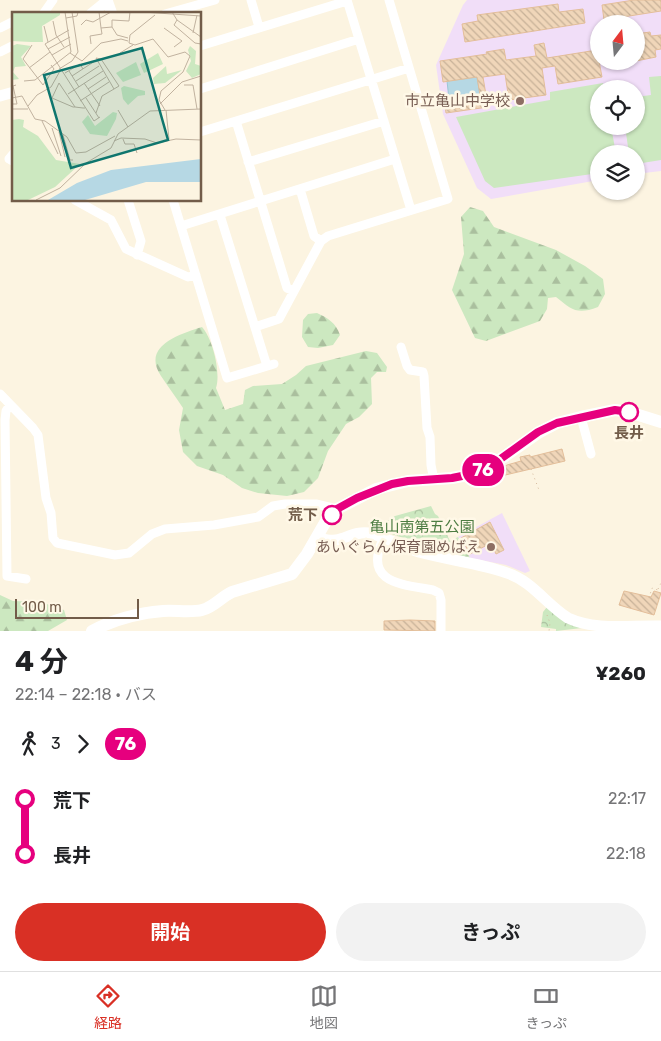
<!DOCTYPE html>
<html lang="ja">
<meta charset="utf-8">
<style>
:root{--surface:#fff;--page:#f2f2f2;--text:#202124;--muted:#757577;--line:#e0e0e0;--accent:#d93025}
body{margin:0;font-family:Rubik,"Noto Sans JP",sans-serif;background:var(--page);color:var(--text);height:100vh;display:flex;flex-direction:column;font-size:19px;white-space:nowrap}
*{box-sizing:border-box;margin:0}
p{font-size:16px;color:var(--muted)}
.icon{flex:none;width:28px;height:28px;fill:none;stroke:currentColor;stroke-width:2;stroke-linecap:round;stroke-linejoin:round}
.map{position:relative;height:631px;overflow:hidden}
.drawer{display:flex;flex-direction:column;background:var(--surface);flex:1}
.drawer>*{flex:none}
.badge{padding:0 10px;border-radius:16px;font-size:18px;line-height:32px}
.needle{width:32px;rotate:16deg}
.fabs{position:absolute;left:590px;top:15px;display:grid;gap:10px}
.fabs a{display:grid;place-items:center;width:55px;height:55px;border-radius:50%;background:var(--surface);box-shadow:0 1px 4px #0004;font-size:25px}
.scale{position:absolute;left:15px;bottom:12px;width:124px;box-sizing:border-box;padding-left:5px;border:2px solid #725c49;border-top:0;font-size:14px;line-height:18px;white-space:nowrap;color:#725c49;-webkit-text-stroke:4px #fff8e7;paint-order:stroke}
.map>.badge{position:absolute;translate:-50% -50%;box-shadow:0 0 0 2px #fff}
.legs{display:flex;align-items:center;gap:8px;height:55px;padding:0 15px;font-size:16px}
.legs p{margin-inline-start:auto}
.overview{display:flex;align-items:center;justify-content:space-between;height:85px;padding:0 15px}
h1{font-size:28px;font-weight:700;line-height:38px}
.primary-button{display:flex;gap:10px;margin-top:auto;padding:10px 15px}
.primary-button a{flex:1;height:58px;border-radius:30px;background:var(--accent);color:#fff;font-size:20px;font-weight:700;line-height:58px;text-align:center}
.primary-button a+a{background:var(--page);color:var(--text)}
ul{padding:0 15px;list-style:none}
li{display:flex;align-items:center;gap:18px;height:55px;font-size:19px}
li i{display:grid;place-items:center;width:8px;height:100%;margin:0 6px;background:currentColor}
li i::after{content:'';width:12px;height:12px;margin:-6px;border:4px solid;border-radius:50%;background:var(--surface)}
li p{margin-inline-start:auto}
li:first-child i{background:linear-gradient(#0000 50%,currentColor 0)}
li:last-child i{background:linear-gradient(currentColor 50%,#0000 0)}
.dock{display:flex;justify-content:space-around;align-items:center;height:70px;border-top:1px solid var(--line);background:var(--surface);font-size:14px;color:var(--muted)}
.dock a{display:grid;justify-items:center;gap:2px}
.dock .active{color:var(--accent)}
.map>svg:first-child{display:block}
</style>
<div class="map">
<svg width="661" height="631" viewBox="0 0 661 631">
<defs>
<pattern id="forest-firs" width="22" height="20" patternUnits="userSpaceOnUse" patternTransform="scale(1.25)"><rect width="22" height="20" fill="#cce8c0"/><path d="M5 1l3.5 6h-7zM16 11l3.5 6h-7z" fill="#aabf9e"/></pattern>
<pattern id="park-crowns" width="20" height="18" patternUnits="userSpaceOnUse" patternTransform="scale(1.25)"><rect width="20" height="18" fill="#cce8c0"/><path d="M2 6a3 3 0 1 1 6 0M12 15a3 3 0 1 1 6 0" fill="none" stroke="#aabf9e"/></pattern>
<pattern id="building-back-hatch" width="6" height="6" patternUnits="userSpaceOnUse" patternTransform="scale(1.25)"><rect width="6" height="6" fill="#f0d6b9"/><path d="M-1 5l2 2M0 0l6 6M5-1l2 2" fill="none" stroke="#c7b198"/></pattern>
</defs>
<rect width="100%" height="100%" fill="#fcf4e1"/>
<!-- education -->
<path fill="#f1def8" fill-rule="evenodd" d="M 467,0 L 661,0 L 661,171 L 636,174 L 636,154 L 599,154 L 599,180 L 491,199 L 477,188 L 443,114 L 436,65 L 463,5 ZM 599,24 L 636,24 L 636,61 L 599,61 ZM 599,89 L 636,89 L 636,126 L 599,126 Z
M 502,513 L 530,571 L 525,573 L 506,565 L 470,558 L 458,537 Z"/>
<!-- forest -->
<path fill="url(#forest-firs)" d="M 470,207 L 483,211 L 494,227 L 556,250 L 585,266 L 603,279 L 605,294 L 598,307 C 577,315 572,310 556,297 L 548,298 L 547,309 L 540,321 L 486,341 L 475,338 L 452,290 L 464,254 L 461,217 Z
M 317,313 C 328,318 336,323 340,335 L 333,345 L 318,348 L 308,347 L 302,337 L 303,320 L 308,314 Z
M 202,327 C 213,339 221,373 216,388 L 225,410 L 243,404 L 245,390 L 253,386 L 282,384 L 296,375 L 306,366 L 366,351 L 377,353 L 387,367 L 386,372 L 377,372 L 371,378 L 372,404 L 359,417 L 346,424 L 328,451 L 318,478 L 304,492 L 287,496 L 258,493 L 242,488 L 223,475 L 197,466 L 183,452 L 179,430 L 183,408 C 176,397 168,387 161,376 C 141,346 180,334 202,327 Z
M 0,595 L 13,601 L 41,602 L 64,610 L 67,620 L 48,631 L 0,631 Z"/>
<!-- park -->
<path fill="url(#park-crowns)" d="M 431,506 L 435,514 L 438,516 L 450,541 L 458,537 L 470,558 L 438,550 L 383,531 L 381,525 L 395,516 Z
M 547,607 L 582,628 L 556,631 L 556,629 L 541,627 L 543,612 Z"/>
<!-- garden -->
<path fill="#cce8c0" d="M 661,76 L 661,160 L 636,164 L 636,154 L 629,154 L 625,126 L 636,126 L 636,97 L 651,95 L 649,77 Z
M 603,83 L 604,89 L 599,89 L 599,126 L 611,126 L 616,154 L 599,154 L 599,173 L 494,188 L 485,181 L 456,117 L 550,100 L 550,92 Z"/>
<!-- water -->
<path fill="#b6d8e4" stroke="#9dc6d6" d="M 477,77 L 480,95 L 449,99 L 447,81 Z"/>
<!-- building -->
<path fill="url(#building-back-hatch)" stroke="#e3be9a" d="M 634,0 L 661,0 L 661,11 L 604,20 L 602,5 Z
M 558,4 L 559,12 L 583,9 L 585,23 L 465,42 L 462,24 L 478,21 L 477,15 Z
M 650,32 L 651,36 L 661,35 L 661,49 L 655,50 L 656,57 L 636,61 L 636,34 Z
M 544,43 L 547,58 L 597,50 L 602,77 L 558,84 L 555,66 L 542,68 L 546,95 L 509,100 L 505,74 L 483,77 L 488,107 L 446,113 L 444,100 L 480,95 L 477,77 L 443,82 L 440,61 L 487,54 L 486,52 L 504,49 L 506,60 L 536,56 L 534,45 Z
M 562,449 L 565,461 L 501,476 L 499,470 L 507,465 L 521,461 L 520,457 L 530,455 L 530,457 Z
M 490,522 L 504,550 L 496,554 L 491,543 L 470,554 L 461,538 Z
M 624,591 L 651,597 L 654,591 L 661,593 L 654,615 L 619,605 Z
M 410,620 L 435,621 L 435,631 L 384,630 L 384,621 Z"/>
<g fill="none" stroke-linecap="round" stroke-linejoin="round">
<!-- path -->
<path stroke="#d5b99d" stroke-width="1" stroke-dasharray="1 4" stroke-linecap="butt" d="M 531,469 L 539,490
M 658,589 L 661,583
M 649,598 L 652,588 L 661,591
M 547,615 L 550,623 L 549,631"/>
<!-- minor -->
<path stroke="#fff" stroke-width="9" d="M 251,0 L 259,27
M 347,0 L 411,210
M 43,14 L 53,0
M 165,14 L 215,0
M 0,28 L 14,21
M 200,46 L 347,1
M 0,52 L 14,45
M 200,89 L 359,39
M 236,121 L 287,288 L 294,291
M 200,132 L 409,68
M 14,153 L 9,159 L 14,162
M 248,162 L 384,121
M 300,189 L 314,236 L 321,241
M 75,200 L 111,220 L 126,249 L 188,277 L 196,275
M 128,200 L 141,241 L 137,255
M 173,200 L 227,378 L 274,364
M 220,215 L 267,366
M 181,226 L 395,159
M 255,327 L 279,319 L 321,241 L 328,236 L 448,199 L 389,0
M 401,347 L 407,366 L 410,370 L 423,372 L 424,376 L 427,428 L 430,437 L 431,465 L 434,480
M 0,394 L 33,428 L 38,435 L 46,498 L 51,513 L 53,538 L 57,543 L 115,555 L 129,553 L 152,534 L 165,529 L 214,525 L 258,517 L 273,506 L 285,504 L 316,504 L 337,509
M 10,405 L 6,411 L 5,420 L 7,576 L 26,579
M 581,417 L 591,454
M 383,539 C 363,583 401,584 433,590 L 439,593 L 441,600 L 441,631"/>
<!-- tertiary -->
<path stroke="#fff" stroke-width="11" d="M 107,0 L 112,14
M 91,14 L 107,1
M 0,96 L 14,92
M 317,538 C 323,539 330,541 336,540 C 347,538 356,531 369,533 C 386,537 402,547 419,552 C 448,560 479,563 507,573 C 532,581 546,604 568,618 C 596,631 630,625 661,626"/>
<!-- secondary -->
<path stroke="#fff" stroke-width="12" d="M 92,631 C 113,620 139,613 163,611 C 176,610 190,613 202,610 C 214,607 221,597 232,592 L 292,574 L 307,554 L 326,521 L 337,509 L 376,489 L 408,481 L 452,478 L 472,474 L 488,468 L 538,433 L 557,423 L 581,417 L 615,410 L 629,412 L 661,422"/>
</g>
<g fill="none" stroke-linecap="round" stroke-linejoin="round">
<!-- line-1 casing -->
<g stroke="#fff" stroke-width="11">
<path id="line-1" d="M 332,515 L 337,509 L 357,498 L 392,484 L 408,481 L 452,478 L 472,474 L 488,468 L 538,432 L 557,423 L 615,410 L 629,412"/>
</g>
<!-- line-1 -->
<use href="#line-1" stroke="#e6007e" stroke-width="8"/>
</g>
<!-- markers -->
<g fill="#8d6e63" stroke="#fff8e7" stroke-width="2">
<circle cx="520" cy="101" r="5"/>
<circle cx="491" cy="547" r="5"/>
</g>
<g fill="#fff" stroke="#e6007e" stroke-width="2.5">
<circle cx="629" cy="412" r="9"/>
<circle cx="332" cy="515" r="9"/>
</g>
<g text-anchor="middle" stroke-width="5" stroke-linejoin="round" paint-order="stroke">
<!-- education labels -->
<g font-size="15" fill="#785e54" stroke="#fff8e7" text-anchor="end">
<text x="510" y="106">市立亀山中学校</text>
<text x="481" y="552">あいぐらん保育園めばえ</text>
</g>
<!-- stop labels -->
<g font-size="15" font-weight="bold" fill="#725c49" stroke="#fff8e7">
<text x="629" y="438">長井</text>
<text x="318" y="520" text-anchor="end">荒下</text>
</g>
<!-- park labels -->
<g font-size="15" fill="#4e7d43" stroke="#fff8e7">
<text x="422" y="532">亀山南第五公園</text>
</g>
</g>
<!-- overview -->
<g transform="translate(12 12)">
<rect width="189" height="189" fill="#fcf4e1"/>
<path d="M 0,0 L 48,0 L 48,3 L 30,14 L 31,30 L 19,30 L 0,29 ZM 5,32 L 19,34 L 9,45 L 14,54 L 3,55 L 1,60 L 7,67 L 0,68 L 0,34 ZM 178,34 L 184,39 L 183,52 L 189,54 L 189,62 L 180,66 L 174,59 L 179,49 L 176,38 ZM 154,54 L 155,62 L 170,58 L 153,71 L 142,72 L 141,66 ZM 112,74 L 133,79 L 133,83 L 126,84 L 116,93 L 111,87 L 109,76 ZM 101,100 L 105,101 L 104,107 L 95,124 L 78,122 L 70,110 L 76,103 L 83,114 ZM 7,107 L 12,108 L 11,115 L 26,124 L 44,148 L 68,152 L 43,175 L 16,188 L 0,188 L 0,108 Z" fill="#cce8c0"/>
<path d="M 146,41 L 151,52 L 132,61 L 128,52 ZM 124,50 L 129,63 L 111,70 L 104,61 Z" fill="#cce8c0"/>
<path d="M 189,147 L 189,170 L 134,170 L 73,188 L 36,188 L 65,171 L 99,158 Z" fill="#b6d8e4"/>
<path fill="none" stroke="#c1b29f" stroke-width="1" d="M 87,0 L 89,16 L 100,15 L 105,23 L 116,26M 131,0 L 189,4M 160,0 L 165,8 L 189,25M 143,3 L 118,23 L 117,31 L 123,33 L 141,27 L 156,45 L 173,40 L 178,44 L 171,60 L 149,79 L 147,88 L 153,98M 54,6 L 65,4 L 66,0M 165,8 L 162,13 L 183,31 L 189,32M 41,9 L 44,23 L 52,35M 69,13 L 74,8 L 81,10 L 99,0M 32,14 L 36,30M 100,15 L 100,8 L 117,9 L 118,0M 152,16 L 170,29 L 162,35M 57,18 L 33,32 L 82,109 L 88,105M 181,21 L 185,3M 79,32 L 78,24 L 90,22 L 89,16M 20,33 L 11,47 L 31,73 L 42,57 L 39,53M 36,37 L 58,25M 58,41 L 70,49 L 89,31 L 109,27 L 116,29M 108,41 L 121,33M 40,43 L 59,32M 17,56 L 38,40M 47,57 L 60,49 L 66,40 L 60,0M 57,59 L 67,75M 53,61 L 68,52 L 71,57M 60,64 L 83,49M 12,69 L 23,68 L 59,40 L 53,0M 64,69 L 87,54M 72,71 L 88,94M 172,73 L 181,73 L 185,97M 76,77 L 94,65M 56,82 L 91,59M 0,86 L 10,84 L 23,107 L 33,109 L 55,125 L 64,141 L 74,140 L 103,124M 74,86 L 87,106M 68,89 L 97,70M 0,92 L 5,92 L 1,74 L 4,73M 148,92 L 170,70 L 189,64M 16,94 L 25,83 L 39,75 L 48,59M 63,95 L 47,71 L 40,86 L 61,95 L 63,95 L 71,96 L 73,96M 0,97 L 16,97M 106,98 L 116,115M 154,98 L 157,127M 84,101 L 90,84 L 102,77 L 107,74 L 89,47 L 84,46 L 102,77M 30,109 L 46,142M 40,116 L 49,144M 47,120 L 53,145M 51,123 L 58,148 L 61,148M 111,127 L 113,132 L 122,132 L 125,141M 102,129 L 109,126 L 133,127 L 145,131 L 164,127 L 189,128M 24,188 L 48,176 L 74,151 L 99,136 L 106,122 L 138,99 L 189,97"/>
<path fill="#0f766e" fill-opacity="0.15" stroke="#0f766e" stroke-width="2.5" d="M 130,36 L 156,128 L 59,156 L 32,63 Z"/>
<rect width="189" height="189" fill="none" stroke="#725c49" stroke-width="2.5"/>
</g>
</svg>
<div class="fabs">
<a><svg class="needle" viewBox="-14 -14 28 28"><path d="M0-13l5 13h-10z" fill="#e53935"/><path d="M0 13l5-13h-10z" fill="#757577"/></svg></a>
<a><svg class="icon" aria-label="locate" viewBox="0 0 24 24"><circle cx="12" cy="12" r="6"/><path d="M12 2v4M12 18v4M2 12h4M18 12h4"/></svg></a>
<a><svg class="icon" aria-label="layers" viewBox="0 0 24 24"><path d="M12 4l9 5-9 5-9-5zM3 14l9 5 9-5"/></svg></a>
</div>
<div class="scale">100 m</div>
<b class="badge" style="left:483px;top:470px;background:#e6007e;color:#fff">76</b>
</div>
<section class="drawer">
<div class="overview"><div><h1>4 分</h1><p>22:14 – 22:18 · バス</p></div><b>¥260</b></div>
<div class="legs"><svg class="icon" aria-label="walk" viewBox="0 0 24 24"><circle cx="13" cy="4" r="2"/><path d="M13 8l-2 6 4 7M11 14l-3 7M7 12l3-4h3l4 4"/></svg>3<svg class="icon" aria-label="forward" viewBox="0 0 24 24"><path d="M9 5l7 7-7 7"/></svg><b class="badge" style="background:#e6007e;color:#fff">76</b></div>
<ul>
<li><i style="color:#e6007e"></i><b>荒下</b><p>22:17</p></li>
<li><i style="color:#e6007e"></i><b>長井</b><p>22:18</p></li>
</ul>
<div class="primary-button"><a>開始</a><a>きっぷ</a></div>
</section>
<nav class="dock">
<a class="active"><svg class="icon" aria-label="directions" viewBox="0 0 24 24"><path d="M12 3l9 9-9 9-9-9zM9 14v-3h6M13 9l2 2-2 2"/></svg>経路</a>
<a><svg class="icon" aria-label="map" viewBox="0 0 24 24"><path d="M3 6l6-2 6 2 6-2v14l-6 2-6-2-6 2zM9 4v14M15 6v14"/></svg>地図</a>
<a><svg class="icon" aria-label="tickets" viewBox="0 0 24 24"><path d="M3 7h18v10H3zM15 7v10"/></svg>きっぷ</a>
</nav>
